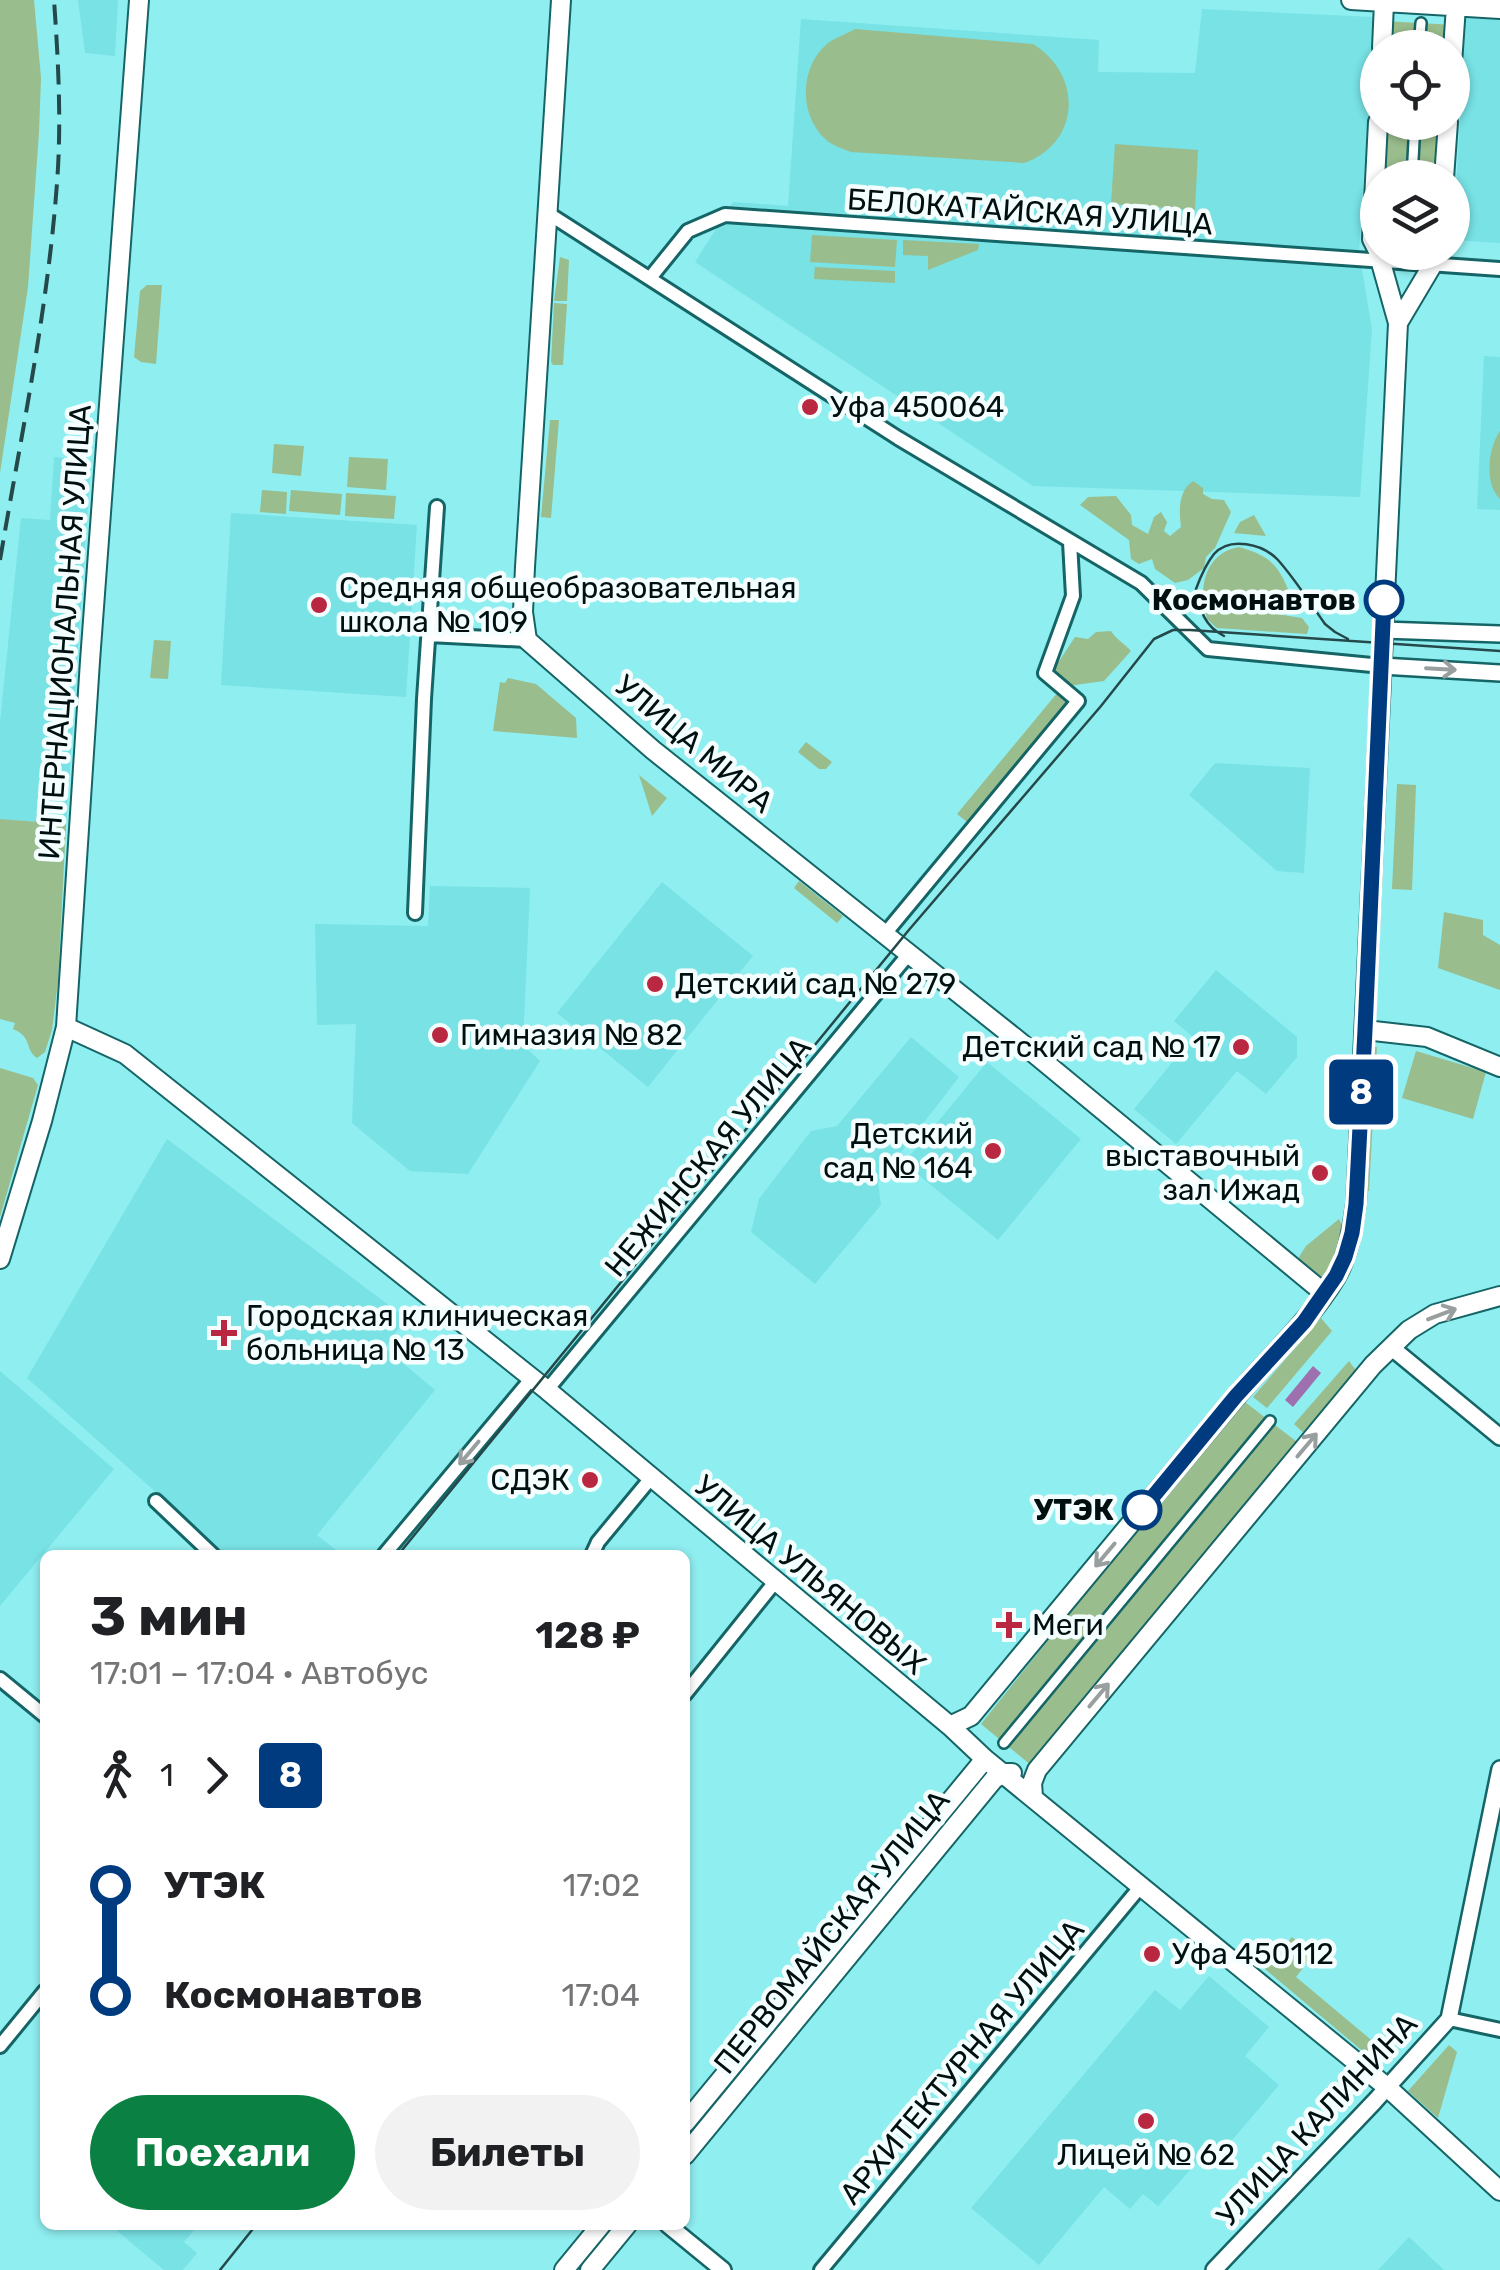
<!DOCTYPE html>
<html lang="ru">
<meta charset="utf-8">
<style>
:root{--surface:#fff;--page:#f2f2f2;--text:#202124;--muted:#757577;--accent:#0b8043}
body{margin:0;font-family:Rubik,sans-serif;background:var(--page);color:var(--text);height:100vh;display:flex;flex-direction:column;font-size:38px;white-space:nowrap}
*{box-sizing:border-box;margin:0}
p{font-size:32px;color:var(--muted)}
.icon{flex:none;width:55px;height:55px;fill:none;stroke:currentColor;stroke-width:2;stroke-linecap:round;stroke-linejoin:round}
.map{position:relative;flex:1;overflow:hidden}
.panel{position:absolute;left:40px;top:1550px;width:650px;height:680px;display:flex;flex-direction:column;background:var(--surface);border-radius:15px;box-shadow:0 2px 8px #0004}
.panel>*{flex:none}
.badge{padding:0 20px;border-radius:8px;font-size:35px;line-height:65px}
.tools{position:absolute;left:1360px;top:30px;display:grid;gap:20px}
.tools a{display:grid;place-items:center;width:110px;height:110px;border-radius:50%;background:var(--surface);box-shadow:0 2px 8px #0004;font-size:50px}
.map>.badge{position:absolute;translate:-50% -50%;box-shadow:0 0 0 5px #fff}
.legs{display:flex;align-items:center;gap:15px;height:110px;padding:0 50px;font-size:32px}
.legs p{margin-inline-start:auto}
.head{display:flex;align-items:center;justify-content:space-between;height:170px;padding:0 50px}
h1{font-size:55px;font-weight:700;line-height:75px}
.primary-button{display:flex;gap:20px;margin-top:auto;padding:20px 50px}
.primary-button a{flex:1;height:115px;border-radius:60px;background:var(--accent);color:#fff;font-size:40px;font-weight:700;line-height:115px;text-align:center}
.primary-button a+a{background:var(--page);color:var(--text)}
ul{padding:0 50px;list-style:none}
li{display:flex;align-items:center;gap:35px;height:110px;font-size:38px}
li i{display:grid;place-items:center;width:15px;height:100%;margin:0 12px;background:currentColor}
li i::after{content:'';width:25px;height:25px;margin:-12px;border:8px solid;border-radius:50%;background:var(--surface)}
li p{margin-inline-start:auto}
li:first-child i{background:linear-gradient(#0000 50%,currentColor 0)}
li:last-child i{background:linear-gradient(currentColor 50%,#0000 0)}
.map>svg:first-child{display:block}
</style>
<div class="map">
<svg width="1500" height="2270" viewBox="0 0 1500 2270">
<rect width="100%" height="100%" fill="#8feef0"/>
<!-- built -->
<path fill="#78e2e5" d="M 78,0 L 118,0 L 115,56 L 85,53 Z
M 1202,9 L 1374,17 L 1359,252 L 1372,329 L 1360,497 L 1033,486 L 695,262 L 733,202 L 788,206 L 801,19 L 1099,40 L 1098,72 L 1195,73 Z
M 1466,18 L 1500,20 L 1500,243 L 1453,240 Z
M 1484,356 L 1500,357 L 1500,510 L 1477,509 Z
M 54,457 L 91,460 L 66,824 L 0,819 L 0,722 L 21,518 L 50,520 Z
M 231,513 L 417,525 L 406,697 L 221,685 Z
M 1215,763 L 1310,768 L 1304,873 L 1277,871 L 1189,795 Z
M 662,882 L 753,956 L 648,1087 L 557,1013 Z
M 430,886 L 530,888 L 523,1045 L 540,1061 L 468,1174 L 410,1171 L 352,1123 L 356,1024 L 317,1025 L 315,924 L 428,926 Z
M 1216,970 L 1297,1037 L 1297,1057 L 1266,1094 L 1237,1071 L 1176,1144 L 1134,1109 L 1193,1037 L 1174,1021 Z
M 911,1037 L 959,1077 L 878,1182 L 881,1205 L 815,1284 L 751,1232 L 759,1199 L 811,1131 L 837,1126 Z
M 987,1062 L 1081,1139 L 998,1240 L 904,1163 Z
M 167,1139 L 406,1318 L 385,1348 L 435,1390 L 317,1535 L 342,1555 L 210,1555 L 158,1494 L 27,1378 Z
M 0,1371 L 114,1469 L 0,1606 Z
M 1209,1976 L 1269,2027 L 1245,2056 L 1279,2085 L 1211,2165 L 1201,2158 L 1158,2206 L 1143,2194 L 1130,2209 L 1104,2187 L 1039,2265 L 971,2208 L 1155,1990 L 1180,2010 Z
M 110,2225 L 198,2225 L 184,2242 L 197,2253 L 183,2270 L 164,2270 Z
M 1409,2237 L 1444,2270 L 1378,2270 Z"/>
<!-- green -->
<path fill="#99bd8d" d="M 0,0 L 34,0 L 41,78 L 39,132 L 28,287 L 0,473 Z
M 1384,21 L 1455,25 L 1452,48 L 1382,48 Z
M 855,29 L 1033,44 C 1082,74 1082,142 1024,163 L 851,152 C 840,148 831,145 823,137 C 799,112 800,67 827,44 C 834,38 847,34 855,29 Z
M 1378,123 L 1448,123 L 1444,177 L 1378,178 Z
M 1115,144 L 1198,150 L 1195,210 L 1111,204 Z
M 812,235 L 897,240 L 895,267 L 810,262 Z
M 903,240 L 979,244 L 978,250 L 928,270 L 928,256 L 903,255 Z
M 560,257 L 569,260 L 567,301 L 554,301 Z
M 815,267 L 895,271 L 895,283 L 814,279 Z
M 147,285 L 162,285 L 156,364 L 141,362 L 134,357 L 140,291 Z
M 554,303 L 567,304 L 563,365 L 553,365 L 551,362 Z
M 550,420 L 559,420 L 551,518 L 541,517 Z
M 1500,431 L 1500,499 C 1484,484 1488,448 1500,431 Z
M 274,444 L 304,446 L 301,476 L 272,473 Z
M 349,457 L 388,459 L 386,490 L 347,487 Z
M 1193,481 L 1203,488 L 1203,494 L 1212,499 L 1224,500 L 1231,512 L 1215,548 L 1206,557 L 1204,568 L 1188,580 L 1175,583 L 1155,569 L 1152,559 L 1139,564 L 1131,559 L 1129,540 L 1080,505 L 1088,497 L 1116,496 L 1131,515 L 1132,525 L 1148,534 L 1154,517 L 1161,512 L 1167,522 L 1164,531 L 1170,536 L 1181,527 C 1179,511 1178,491 1193,481 Z
M 262,490 L 287,492 L 286,514 L 260,512 Z
M 291,490 L 342,494 L 340,515 L 289,511 Z
M 346,493 L 396,496 L 394,519 L 345,516 Z
M 1254,515 L 1266,536 L 1234,533 L 1240,522 Z
M 1239,547 C 1280,558 1280,573 1297,609 L 1203,594 C 1203,571 1215,551 1239,547 Z
M 1204,603 L 1302,618 L 1309,627 L 1307,634 L 1217,628 L 1207,619 Z
M 1111,631 C 1117,640 1125,644 1131,651 L 1104,681 L 1068,686 L 1052,672 L 1075,637 L 1088,639 L 1096,632 Z
M 154,640 L 171,641 L 168,679 L 150,678 Z
M 508,678 L 536,684 L 576,718 L 577,738 L 493,731 L 500,682 L 505,683 Z
M 1058,692 L 1071,703 L 971,825 L 957,814 Z
M 806,742 L 832,762 L 826,769 L 819,769 L 798,752 Z
M 639,775 L 667,798 L 652,816 Z
M 1397,784 L 1416,785 L 1412,890 L 1392,889 Z
M 0,819 L 66,824 L 58,981 L 52,1030 L 45,1052 L 37,1058 C 24,1049 33,1037 13,1029 L 15,1023 L 0,1019 Z
M 799,881 L 843,916 L 837,923 L 794,888 Z
M 1444,912 L 1483,920 L 1483,935 L 1500,945 L 1500,990 L 1438,968 Z
M 1373,1047 L 1377,1047 L 1369,1191 L 1365,1191 Z
M 1416,1051 L 1486,1072 L 1473,1119 L 1402,1098 Z
M 0,1068 L 33,1078 L 38,1085 L 0,1217 Z
M 1339,1219 L 1345,1232 L 1325,1285 L 1301,1263 L 1299,1257 L 1306,1246 Z
M 1321,1318 L 1332,1331 L 1267,1408 L 1253,1397 Z
M 1349,1361 L 1358,1373 L 1306,1435 L 1294,1424 Z
M 1241,1399 L 1301,1445 L 1032,1766 L 981,1724 Z
M 1292,1937 L 1313,1955 L 1296,1977 L 1388,2054 L 1378,2064 L 1265,1969 Z
M 1449,2045 L 1457,2052 L 1438,2118 L 1408,2091 Z"/>
<!-- water -->
<path fill="#9e70ad" d="M 1313,1366 L 1321,1373 L 1293,1407 L 1285,1400 Z"/>
<g fill="none" stroke-linecap="round" stroke-linejoin="round">
<!-- pedestrian casing -->
<g stroke="#156567" stroke-width="14">
<path id="pedestrian" d="M 1419,48 L 1421,23
M 1412,178 L 1415,122
M 1004,1743 L 1270,1421"/>
</g>
<!-- minor casing -->
<g stroke="#156567" stroke-width="18">
<path id="minor" d="M 546,212 L 898,438 L 1141,583 L 1208,649 L 1382,666
M 650,278 L 688,231 L 725,215 L 1500,269
M 429,635 L 527,640
M 415,913 L 424,699 L 437,507
M 884,935 L 1078,701 L 1045,673 L 1073,596 L 1070,542
M 547,1390 L 908,955
M 156,1501 L 213,1555
M 384,1555 L 532,1378
M 592,1555 L 598,1542 L 651,1478
M 0,1679 L 45,1716
M 685,1694 L 775,1582
M 1449,2019 L 1500,2030
M 0,2046 L 45,1991
M 821,2270 L 1141,1886"/>
</g>
<!-- tertiary casing -->
<g stroke="#156567" stroke-width="20">
<path id="tertiary" d="M 1383,630 L 1500,634
M 1382,666 L 1500,673
M 1392,1348 L 1500,1437
M 668,2225 L 723,2270
M 1214,2270 L 1374,2102 L 1449,2019 L 1500,1769"/>
</g>
<!-- secondary casing -->
<g stroke="#156567" stroke-width="22">
<path id="secondary" d="M 561,0 L 525,567 L 523,612 L 527,640 L 653,750 L 1025,1046 L 1324,1293
M 1351,0 L 1500,9
M 1382,48 L 1384,3
M 1452,64 L 1456,6
M 1444,178 L 1448,122
M 1378,251 L 1372,239 L 1378,122
M 1398,323 L 1433,264 L 1437,252
M 66,1027 L 125,1054 L 547,1390 L 950,1726 L 985,1759 L 1388,2088 L 1500,2191
M 1365,1030 L 1427,1037 L 1500,1067
M 0,1259 L 42,1121 L 66,1027 L 90,661 L 139,0
M 950,1726 L 971,1716 C 1057,1613 1143,1509 1229,1405 C 1264,1362 1307,1325 1336,1277 C 1349,1254 1352,1229 1356,1204 L 1398,323 L 1378,252
M 1033,1797 L 1032,1783 L 1037,1770 L 1373,1365 L 1409,1330 L 1435,1314 L 1500,1296
M 685,2123 L 985,1759
M 685,2155 L 994,1779 L 1004,1773 L 1012,1773
M 564,2270 L 601,2225
M 590,2270 L 627,2225"/>
</g>
<!-- pedestrian -->
<use href="#pedestrian" stroke="#fff" stroke-width="9"/>
<!-- minor -->
<use href="#minor" stroke="#fff" stroke-width="12"/>
<!-- tertiary -->
<use href="#tertiary" stroke="#fff" stroke-width="15"/>
<!-- secondary -->
<use href="#secondary" stroke="#fff" stroke-width="18"/>
<!-- tram -->
<path stroke="#25494a" stroke-width="2.5" d="M 1224,636 C 1204,626 1200,610 1196,589 C 1200,578 1206,564 1214,554 C 1230,536 1263,544 1278,560 C 1295,579 1310,603 1325,624 L 1335,632 L 1348,639
M 398,1555 L 908,931 L 1101,706 L 1154,639 L 1173,630 L 1190,630 L 1500,651
M 220,2270 L 256,2225"/>
<!-- rail -->
<path stroke="#25494a" stroke-width="4" stroke-dasharray="20 10" stroke-linecap="butt" d="M 0,560 C 22,430 50,299 58,168 C 61,112 58,56 54,0"/>
</g>
<!-- one-way arrows -->
<defs><path id="oneway-shaft" d="M-6 0H5M1.5-3L5.5 0L1.5 3" fill="none" stroke-width="1.6" stroke-linecap="round" stroke-linejoin="round" transform="scale(2.5)"/></defs>
<g stroke="#999f9f">
<use href="#oneway-shaft" transform="translate(1441 669) rotate(3)"/>
<use href="#oneway-shaft" transform="translate(1442 1314) rotate(-21)"/>
<use href="#oneway-shaft" transform="translate(1307 1445) rotate(-50)"/>
<use href="#oneway-shaft" transform="translate(469 1453) rotate(130)"/>
<use href="#oneway-shaft" transform="translate(1105 1555) rotate(130)"/>
<use href="#oneway-shaft" transform="translate(1099 1695) rotate(-50)"/>
</g>
<g fill="none" stroke-linecap="round" stroke-linejoin="round">
<!-- line-1 casing -->
<g stroke="#fff" stroke-width="22">
<path id="line-1" d="M 1142,1510 L 1236,1396 L 1304,1322 L 1336,1276 L 1345,1257 L 1352,1233 L 1356,1204 L 1365,1030 L 1384,600"/>
</g>
<!-- line-1 -->
<use href="#line-1" stroke="#003b80" stroke-width="15"/>
</g>
<!-- markers -->
<g fill="#b92740" stroke="#f5fefe" stroke-width="4">
<circle cx="810" cy="407" r="10"/>
<circle cx="319" cy="605" r="10"/>
<circle cx="655" cy="984" r="10"/>
<circle cx="440" cy="1035" r="10"/>
<circle cx="1241" cy="1047" r="10"/>
<circle cx="993" cy="1151" r="10"/>
<circle cx="1320" cy="1173" r="10"/>
<path d="M219 1318h10v10h10v10h-10v10h-10v-10h-10v-10h10z"/>
<circle cx="590" cy="1480" r="10"/>
<path d="M1004 1610h10v10h10v10h-10v10h-10v-10h-10v-10h10z"/>
<circle cx="1152" cy="1954" r="10"/>
<circle cx="1146" cy="2121" r="10"/>
</g>
<g fill="#fff" stroke="#003b80" stroke-width="5">
<circle cx="1384" cy="600" r="18"/>
<circle cx="1142" cy="1510" r="18"/>
</g>
<g text-anchor="middle" stroke-width="9" stroke-linejoin="round" paint-order="stroke">
<!-- street labels -->
<g font-size="30" fill="#001010" stroke="#f5fefe">
<text transform="translate(1030 212) rotate(4)" y="10">БЕЛОКАТАЙСКАЯ УЛИЦА</text>
<text transform="translate(65 632) rotate(-86)" y="10">ИНТЕРНАЦИОНАЛЬНАЯ УЛИЦА</text>
<text transform="translate(694 744) rotate(40)" y="10">УЛИЦА МИРА</text>
<text transform="translate(708 1157) rotate(-50)" y="10">НЕЖИНСКАЯ УЛИЦА</text>
<text transform="translate(810 1575) rotate(40)" y="10">УЛИЦА УЛЬЯНОВЫХ</text>
<text transform="translate(832 1932) rotate(-51)" y="10">ПЕРВОМАЙСКАЯ УЛИЦА</text>
<text transform="translate(962 2062) rotate(-50)" y="10">АРХИТЕКТУРНАЯ УЛИЦА</text>
<text transform="translate(1317 2120) rotate(-47)" y="10">УЛИЦА КАЛИНИНА</text>
</g>
<!-- poi labels -->
<g font-size="30" fill="#001010" stroke="#f5fefe" text-anchor="start">
<text x="830" y="417">Уфа 450064</text>
<text x="339" y="598">Средняя общеобразовательная<tspan x="339" dy="34">школа № 109</tspan></text>
<text x="675" y="994">Детский сад № 279</text>
<text x="460" y="1045">Гимназия № 82</text>
<text x="1221" y="1057" text-anchor="end">Детский сад № 17</text>
<text x="973" y="1144" text-anchor="end">Детский<tspan x="973" dy="34">сад № 164</tspan></text>
<text x="1300" y="1166" text-anchor="end">выставочный<tspan x="1300" dy="34">зал Ижад</tspan></text>
<text x="246" y="1326">Городская клиническая<tspan x="246" dy="34">больница № 13</tspan></text>
<text x="570" y="1490" text-anchor="end">СДЭК</text>
<text x="1032" y="1635">Меги</text>
<text x="1172" y="1964">Уфа 450112</text>
<text x="1146" y="2165" text-anchor="middle">Лицей № 62</text>
</g>
<!-- stop labels -->
<g font-size="30" font-weight="bold" fill="#001010" stroke="#f5fefe" text-anchor="end">
<text x="1356" y="610">Космонавтов</text>
<text x="1114" y="1520">УТЭК</text>
</g>
</g>
</svg>
<div class="tools">
<a><svg class="icon" aria-label="locate" viewBox="0 0 24 24"><circle cx="12" cy="12" r="6"/><path d="M12 2v4M12 18v4M2 12h4M18 12h4"/></svg></a>
<a><svg class="icon" aria-label="layers" viewBox="0 0 24 24"><path d="M12 4l9 5-9 5-9-5zM3 14l9 5 9-5"/></svg></a>
</div>
<b class="badge" style="left:1361px;top:1092px;background:#003b80;color:#fff">8</b>
<section class="panel">
<div class="head"><div><h1>3 мин</h1><p>17:01 – 17:04 · Автобус</p></div><b>128 ₽</b></div>
<div class="legs"><svg class="icon" aria-label="walk" viewBox="0 0 24 24"><circle cx="13" cy="4" r="2"/><path d="M13 8l-2 6 4 7M11 14l-3 7M7 12l3-4h3l4 4"/></svg>1<svg class="icon" aria-label="forward" viewBox="0 0 24 24"><path d="M9 5l7 7-7 7"/></svg><b class="badge" style="background:#003b80;color:#fff">8</b></div>
<ul>
<li><i style="color:#003b80"></i><b>УТЭК</b><p>17:02</p></li>
<li><i style="color:#003b80"></i><b>Космонавтов</b><p>17:04</p></li>
</ul>
<div class="primary-button"><a>Поехали</a><a>Билеты</a></div>
</section>
</div>
